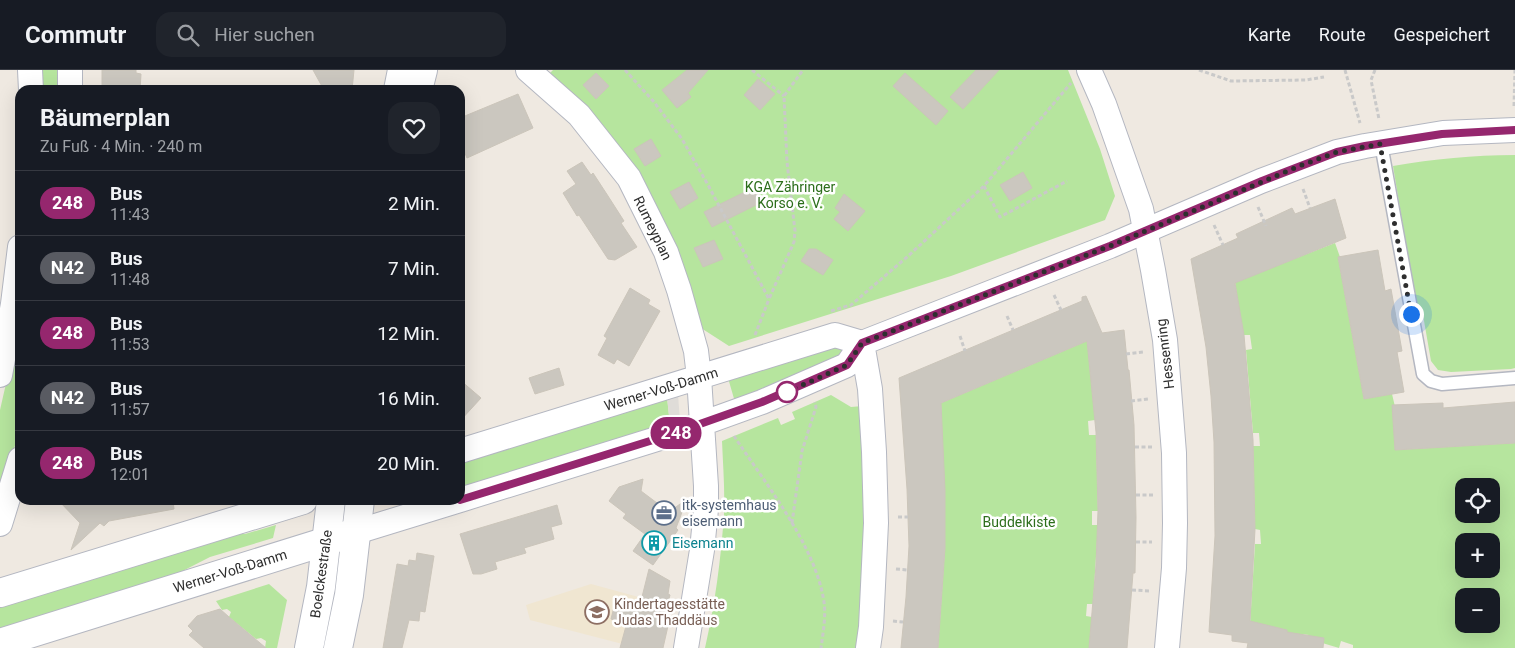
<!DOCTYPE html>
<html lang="de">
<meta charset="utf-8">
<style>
:root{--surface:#171b24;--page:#20242c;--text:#f1f3f6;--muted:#9ea1a6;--line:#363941}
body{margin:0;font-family:Roboto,sans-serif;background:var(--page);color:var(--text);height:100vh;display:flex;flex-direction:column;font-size:19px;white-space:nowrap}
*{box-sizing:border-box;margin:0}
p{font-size:16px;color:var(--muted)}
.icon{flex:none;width:28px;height:28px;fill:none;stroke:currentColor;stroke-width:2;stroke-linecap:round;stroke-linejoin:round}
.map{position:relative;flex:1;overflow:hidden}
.panel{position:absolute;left:15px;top:15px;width:450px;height:420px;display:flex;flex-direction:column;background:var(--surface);border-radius:15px;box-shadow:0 5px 20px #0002}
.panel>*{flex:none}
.badge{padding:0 10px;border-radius:16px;font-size:18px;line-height:32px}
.controls{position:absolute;left:1455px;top:408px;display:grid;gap:10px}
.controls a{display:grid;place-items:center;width:45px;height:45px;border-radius:10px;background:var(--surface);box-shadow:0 5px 20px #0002;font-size:25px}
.you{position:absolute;width:25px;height:25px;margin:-12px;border:4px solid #fff;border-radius:50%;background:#1a73e8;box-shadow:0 0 0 8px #1a73e833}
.map>.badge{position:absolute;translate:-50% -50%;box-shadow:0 0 0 2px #fff}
.round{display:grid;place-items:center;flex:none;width:52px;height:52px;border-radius:15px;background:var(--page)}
.overview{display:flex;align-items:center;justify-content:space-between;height:85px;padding:0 25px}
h1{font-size:24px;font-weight:700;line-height:38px}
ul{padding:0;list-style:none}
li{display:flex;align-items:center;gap:15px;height:65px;padding:0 25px;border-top:1px solid var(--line)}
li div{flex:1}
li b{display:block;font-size:19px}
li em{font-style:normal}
li .badge{min-width:55px;font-weight:700;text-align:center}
header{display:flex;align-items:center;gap:30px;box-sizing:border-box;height:70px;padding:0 25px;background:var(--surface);border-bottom:1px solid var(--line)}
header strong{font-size:24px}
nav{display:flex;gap:28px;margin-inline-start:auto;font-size:18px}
.search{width:350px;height:45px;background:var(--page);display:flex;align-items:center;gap:12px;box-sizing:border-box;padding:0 18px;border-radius:15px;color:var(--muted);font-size:19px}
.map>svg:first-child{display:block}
</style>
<header>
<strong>Commutr</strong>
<div class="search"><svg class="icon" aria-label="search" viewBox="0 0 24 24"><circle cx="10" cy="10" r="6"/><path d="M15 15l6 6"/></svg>Hier suchen</div>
<nav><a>Karte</a><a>Route</a><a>Gespeichert</a></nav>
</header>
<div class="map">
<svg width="1515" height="578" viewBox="0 0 1515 578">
<rect width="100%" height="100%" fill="#efe9e1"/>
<!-- education -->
<path fill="#f0e6d1" d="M 591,514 L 668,535 L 664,550 L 666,551 L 665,554 L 668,556 L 638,578 L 530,550 L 526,535 Z"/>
<!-- green -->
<path fill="#b6e59e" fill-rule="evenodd" d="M 40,0 L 62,0 L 62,20 L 39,20 Z
M 553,0 L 1068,0 L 1100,79 L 1115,126 L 1105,150 L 951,206 L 729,276 L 701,258 L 694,229 L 681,190 L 656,135 L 639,105 L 576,28 L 550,3 Z
M 1515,85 L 1515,298 L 1511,299 L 1451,302 L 1438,300 L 1431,291 L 1423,245 L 1417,241 L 1393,96 C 1434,89 1473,85 1515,85 Z
M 1335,173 L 1340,187 L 1338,187 L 1364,329 L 1392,324 L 1396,341 L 1393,342 L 1395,380 L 1515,373 L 1515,578 L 1353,578 L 1353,575 L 1341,571 L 1339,578 L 1309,569 L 1309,565 L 1302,564 L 1301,567 L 1250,555 L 1255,474 L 1261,474 L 1260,460 L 1255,459 L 1253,376 L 1260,376 L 1259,363 L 1253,363 L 1246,280 L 1252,279 L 1250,265 L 1243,265 L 1235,212 ZM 1464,416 L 1491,416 L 1491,444 L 1464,444 ZM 1464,471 L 1491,471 L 1491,499 L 1464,499 ZM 1464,526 L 1491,526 L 1491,554 L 1464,554 Z
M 20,234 L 20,358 L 0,427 L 0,340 L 10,296 Z
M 1087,271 L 1095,350 L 1088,351 L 1089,365 L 1096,365 L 1098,441 L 1092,441 L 1092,455 L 1098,455 L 1093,534 L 1087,534 L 1086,546 L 1092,547 L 1089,578 L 938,578 L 945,478 L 941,333 Z
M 841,274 L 846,283 L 735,332 L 728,308 Z
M 831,325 L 851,337 L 863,336 L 868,412 L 860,578 L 705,578 C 715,534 721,489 724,444 C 725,420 723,395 722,371 L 778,348 L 781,355 L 795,349 L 792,342 Z
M 667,327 L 670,355 L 460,421 L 460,391 Z
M 276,455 L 273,468 L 210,487 L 161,512 L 0,563 L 0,533 L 230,464 L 245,464 Z
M 269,514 L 287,530 L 277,578 L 265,578 L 266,571 L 261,568 L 256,569 L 229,547 L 231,542 L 227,539 L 222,540 L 216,531 Z"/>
<!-- plaza -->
<path fill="#dfdcd8" d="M 678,324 L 680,352 L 670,355 L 667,327 Z"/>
<!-- building -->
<path fill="#cbc7bf" stroke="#cbc5ba" d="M 102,0 L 136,0 L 136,3 L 141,4 L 140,20 L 102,20 Z
M 313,0 L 354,0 L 352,20 L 324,20 Z
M 687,0 L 708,0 L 688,23 L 691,27 L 677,38 L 662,20 Z
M 976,0 L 999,0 L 963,39 L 950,27 Z
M 596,3 L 609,16 L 596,29 L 583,15 Z
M 905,3 L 948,41 L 936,55 L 893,16 Z
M 758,9 L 775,24 L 760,40 L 744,25 Z
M 518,24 L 533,58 L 467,88 L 460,72 L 460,48 Z
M 651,69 L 661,86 L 645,96 L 634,79 Z
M 582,92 L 591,105 L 593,103 L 608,126 L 624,151 L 621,153 L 637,177 L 615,190 L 608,189 L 579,145 L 577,146 L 563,123 L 576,114 L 567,101 Z
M 1023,102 L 1032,118 L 1010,131 L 1000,115 Z
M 689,112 L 698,128 L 680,139 L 670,122 Z
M 755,117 L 762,132 L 712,157 L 704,142 Z
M 844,124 L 865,141 L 848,161 L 834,149 L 840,142 L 835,138 Z
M 1335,129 L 1346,168 L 1235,213 L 1244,265 L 1253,370 L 1255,459 L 1250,551 L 1287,560 L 1287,562 L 1324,568 L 1323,578 L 1247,578 L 1248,573 L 1232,571 L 1232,565 L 1209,562 L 1215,466 L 1214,372 L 1211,326 L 1206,277 L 1191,189 L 1238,168 L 1236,164 L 1292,138 L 1295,144 Z
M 714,170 L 723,189 L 703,197 L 694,178 Z
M 809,179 L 816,179 L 833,190 L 823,205 L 801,191 Z
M 1378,180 L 1385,221 L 1391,219 L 1402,281 L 1397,282 L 1404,322 L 1364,329 L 1338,187 Z
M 630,218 L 650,230 L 648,234 L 660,241 L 629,296 L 617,289 L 614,294 L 598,285 L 607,268 L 604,266 Z
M 1086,226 L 1102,263 L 1124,260 L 1128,300 L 1129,300 L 1134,355 L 1136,447 L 1135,503 L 1133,503 L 1127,578 L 1089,578 L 1096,495 L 1098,441 L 1096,362 L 1087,271 L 941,333 L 945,420 L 945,478 L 938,578 L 901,578 L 906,527 L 909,476 L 907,419 L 899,308 L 1082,231 L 1082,227 Z
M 559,298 L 564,315 L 535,324 L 529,308 Z
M 460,310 L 481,328 L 460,351 Z
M 1515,332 L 1515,373 L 1395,380 L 1392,335 L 1443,333 L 1443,338 Z
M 643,409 L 641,421 L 669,442 L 687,429 L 676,458 L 678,460 L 653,495 L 633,481 L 645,464 L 623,448 L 626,444 L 609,431 L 619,417 Z
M 58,430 L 173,430 L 174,439 L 109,451 L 104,456 L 100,453 L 71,480 L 80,453 Z
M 557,435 L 562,454 L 551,457 L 554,469 L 524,478 L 526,483 L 495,492 L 497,499 L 481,504 L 473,504 L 460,464 Z
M 417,483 L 434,486 L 425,542 L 420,541 L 419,551 L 409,550 L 402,578 L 383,578 L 397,494 L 408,496 L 409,490 L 416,491 Z
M 649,499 L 670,511 L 668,524 L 670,525 L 663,552 L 668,556 L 663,578 L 620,578 L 626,556 L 618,554 L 619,552 L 611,549 L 616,529 L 640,535 Z
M 220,539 L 229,547 L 266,578 L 204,578 L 189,565 L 193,561 L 188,556 L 197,546 Z"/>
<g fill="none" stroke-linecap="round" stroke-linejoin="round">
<!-- service casing -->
<g stroke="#b4b7c1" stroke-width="15">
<path id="service" d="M 1381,74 L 1423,304 L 1431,311 L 1442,314 L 1515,308"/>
</g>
<!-- minor casing -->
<g stroke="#b4b7c1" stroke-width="26">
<path id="minor" d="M 30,0 L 31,20
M 70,0 L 70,20
M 528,0 L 579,45 L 629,108 L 666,182 L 679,220 L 696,281 L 699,307 L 706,416 L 706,439 L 702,480 L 686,578
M 1089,0 L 1104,34 L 1141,139 L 1153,200 L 1165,270 L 1174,383 L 1175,453 L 1174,498 L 1167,578
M 862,273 L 870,319 L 874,382 L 876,453 L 871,557 L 868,578
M 0,305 L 13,234 L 20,177
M 460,381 L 835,265 L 862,273
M 460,430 L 676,363 L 762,332 L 847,295 L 862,273 L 1110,176 L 1261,111 L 1337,82 L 1365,76 L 1443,63 L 1515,60
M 0,454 L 20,389
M 356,462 L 460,430"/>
</g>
<!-- tertiary casing -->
<g stroke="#b4b7c1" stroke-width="30">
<path id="tertiary" d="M 0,523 L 303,430
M 0,573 L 356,462"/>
</g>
<!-- secondary casing -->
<g stroke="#b4b7c1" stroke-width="30">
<path id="secondary" d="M 398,20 L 402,0
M 418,20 L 423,0
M 309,578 L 321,517 L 331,430
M 338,578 L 349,525 L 360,430"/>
</g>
<!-- path -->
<path stroke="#c9c9c9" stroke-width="3" stroke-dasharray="4 2.5" stroke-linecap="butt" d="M 625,0 L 654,32 L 682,69 L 708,115 L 769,229 L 794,172 L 795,161 L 787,92 L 784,26 L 803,0
M 752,0 L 784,26
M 1199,0 L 1231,11 L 1306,10 L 1324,7
M 1345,0 L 1360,53
M 1375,0 L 1371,10 L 1379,49
M 1514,36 L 1515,0
M 984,116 L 1000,147 L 1067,111
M 1303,119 L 1310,138
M 1258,137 L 1266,156
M 1214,155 L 1223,175
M 1054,225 L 1061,240
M 831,241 L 851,235 L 907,187 L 984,116 L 1071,13
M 1007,246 L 1013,260
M 755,265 L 769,229
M 960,266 L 965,281
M 1126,284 L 1143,282
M 1131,331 L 1148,329
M 734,366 C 765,413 816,476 824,532 C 826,547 823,563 821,578
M 1135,377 L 1152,377
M 1136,425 L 1153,425
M 898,447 L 908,447
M 792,453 L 802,381 L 816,337 L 815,332
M 1136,472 L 1152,472
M 896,499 L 907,500
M 1132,520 L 1151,521
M 893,551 L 903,552"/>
<!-- service -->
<use href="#service" stroke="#fff" stroke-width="12"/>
<!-- minor -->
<use href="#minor" stroke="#fff" stroke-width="24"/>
<!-- tertiary -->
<use href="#tertiary" stroke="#fff" stroke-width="28"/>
<!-- secondary -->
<use href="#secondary" stroke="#fff" stroke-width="28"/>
</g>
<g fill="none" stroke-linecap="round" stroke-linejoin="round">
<!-- line casing -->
<g stroke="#fff" stroke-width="11">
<path id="line" d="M 460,430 L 666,366 L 762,332 L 847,295 L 862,273 L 1110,176 L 1262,111 L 1337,82 L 1365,76 L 1442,64 L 1515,60"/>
</g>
<!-- line -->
<use href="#line" stroke="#95276e" stroke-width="8"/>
<!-- walk -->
<path stroke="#2e2e2e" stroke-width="5" stroke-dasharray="0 9" d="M 787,322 L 847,295 L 862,273 L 1110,176 L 1302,95 L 1337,82 L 1380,74 L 1411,244"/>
</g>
<!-- icons -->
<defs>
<g id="office-ring" transform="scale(1.25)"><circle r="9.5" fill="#fff" stroke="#5c6f8a" stroke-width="1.5"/><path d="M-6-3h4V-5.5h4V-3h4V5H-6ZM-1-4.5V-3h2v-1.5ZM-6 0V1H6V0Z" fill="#5c6f8a"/></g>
<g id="building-ring" transform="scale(1.25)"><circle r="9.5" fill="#fff" stroke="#0f9aa8" stroke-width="1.5"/><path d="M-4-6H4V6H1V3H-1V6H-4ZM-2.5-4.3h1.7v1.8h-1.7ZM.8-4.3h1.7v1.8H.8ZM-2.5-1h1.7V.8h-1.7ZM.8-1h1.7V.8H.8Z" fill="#0f9aa8"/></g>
<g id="school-ring" transform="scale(1.25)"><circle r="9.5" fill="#fff" stroke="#8d6e63" stroke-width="1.5"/><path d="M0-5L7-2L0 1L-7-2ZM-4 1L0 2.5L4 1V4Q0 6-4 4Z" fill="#8d6e63"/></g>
</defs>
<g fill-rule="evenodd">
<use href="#office-ring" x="664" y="443"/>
<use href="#building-ring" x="654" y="473"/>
<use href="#school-ring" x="597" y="542"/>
</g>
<!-- markers -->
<circle fill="#fff" stroke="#95276e" stroke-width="2.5" cx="787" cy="322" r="10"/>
<g text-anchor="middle" stroke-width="5" stroke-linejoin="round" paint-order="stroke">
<!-- park labels -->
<g font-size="14" fill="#2c6e1b" stroke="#fff">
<text x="790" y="122">KGA Zähringer<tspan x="790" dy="16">Korso e. V.</tspan></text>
<text x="1019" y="457">Buddelkiste</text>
</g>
<!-- street labels -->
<g font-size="14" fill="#2e2e2e" stroke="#fff">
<text transform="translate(653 158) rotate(64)" y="5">Rumeyplan</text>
<text transform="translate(1165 284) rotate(-97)" y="5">Hessenring</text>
<text transform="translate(661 319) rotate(-17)" y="5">Werner-Voß-Damm</text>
<text transform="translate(230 501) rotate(-17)" y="5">Werner-Voß-Damm</text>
<text transform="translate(321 504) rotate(-82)" y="5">Boelckestraße</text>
</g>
<!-- service labels -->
<g font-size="14" fill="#4e5e75" stroke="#fff" text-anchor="start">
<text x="682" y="440">itk-systemhaus<tspan x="682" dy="16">eisemann</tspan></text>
</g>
<!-- culture labels -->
<g font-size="14" fill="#0d838f" stroke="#fff" text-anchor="start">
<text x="672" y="478">Eisemann</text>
</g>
<!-- education labels -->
<g font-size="14" fill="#785e54" stroke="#fff" text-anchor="start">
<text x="614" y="539">Kindertagesstätte<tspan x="614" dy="16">Judas Thaddäus</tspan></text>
</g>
</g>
</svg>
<div class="controls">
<a><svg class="icon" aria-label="locate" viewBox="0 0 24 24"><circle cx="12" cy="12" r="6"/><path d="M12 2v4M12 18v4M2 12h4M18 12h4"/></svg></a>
<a>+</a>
<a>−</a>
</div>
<div class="you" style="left:1411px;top:244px"></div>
<b class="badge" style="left:676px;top:363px;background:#95276e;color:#fff">248</b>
<section class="panel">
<div class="overview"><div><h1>Bäumerplan</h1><p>Zu Fuß · 4 Min. · 240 m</p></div><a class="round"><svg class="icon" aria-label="heart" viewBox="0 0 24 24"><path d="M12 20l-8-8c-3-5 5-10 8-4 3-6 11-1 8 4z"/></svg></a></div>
<ul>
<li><span class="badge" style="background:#95276e;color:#fff">248</span><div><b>Bus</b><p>11:43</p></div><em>2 Min.</em></li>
<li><span class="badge" style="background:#595b62;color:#fff">N42</span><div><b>Bus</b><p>11:48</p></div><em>7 Min.</em></li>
<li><span class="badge" style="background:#95276e;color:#fff">248</span><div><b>Bus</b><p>11:53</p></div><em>12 Min.</em></li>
<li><span class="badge" style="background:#595b62;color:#fff">N42</span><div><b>Bus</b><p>11:57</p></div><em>16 Min.</em></li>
<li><span class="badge" style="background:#95276e;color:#fff">248</span><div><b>Bus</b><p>12:01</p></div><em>20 Min.</em></li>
</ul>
</section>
</div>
